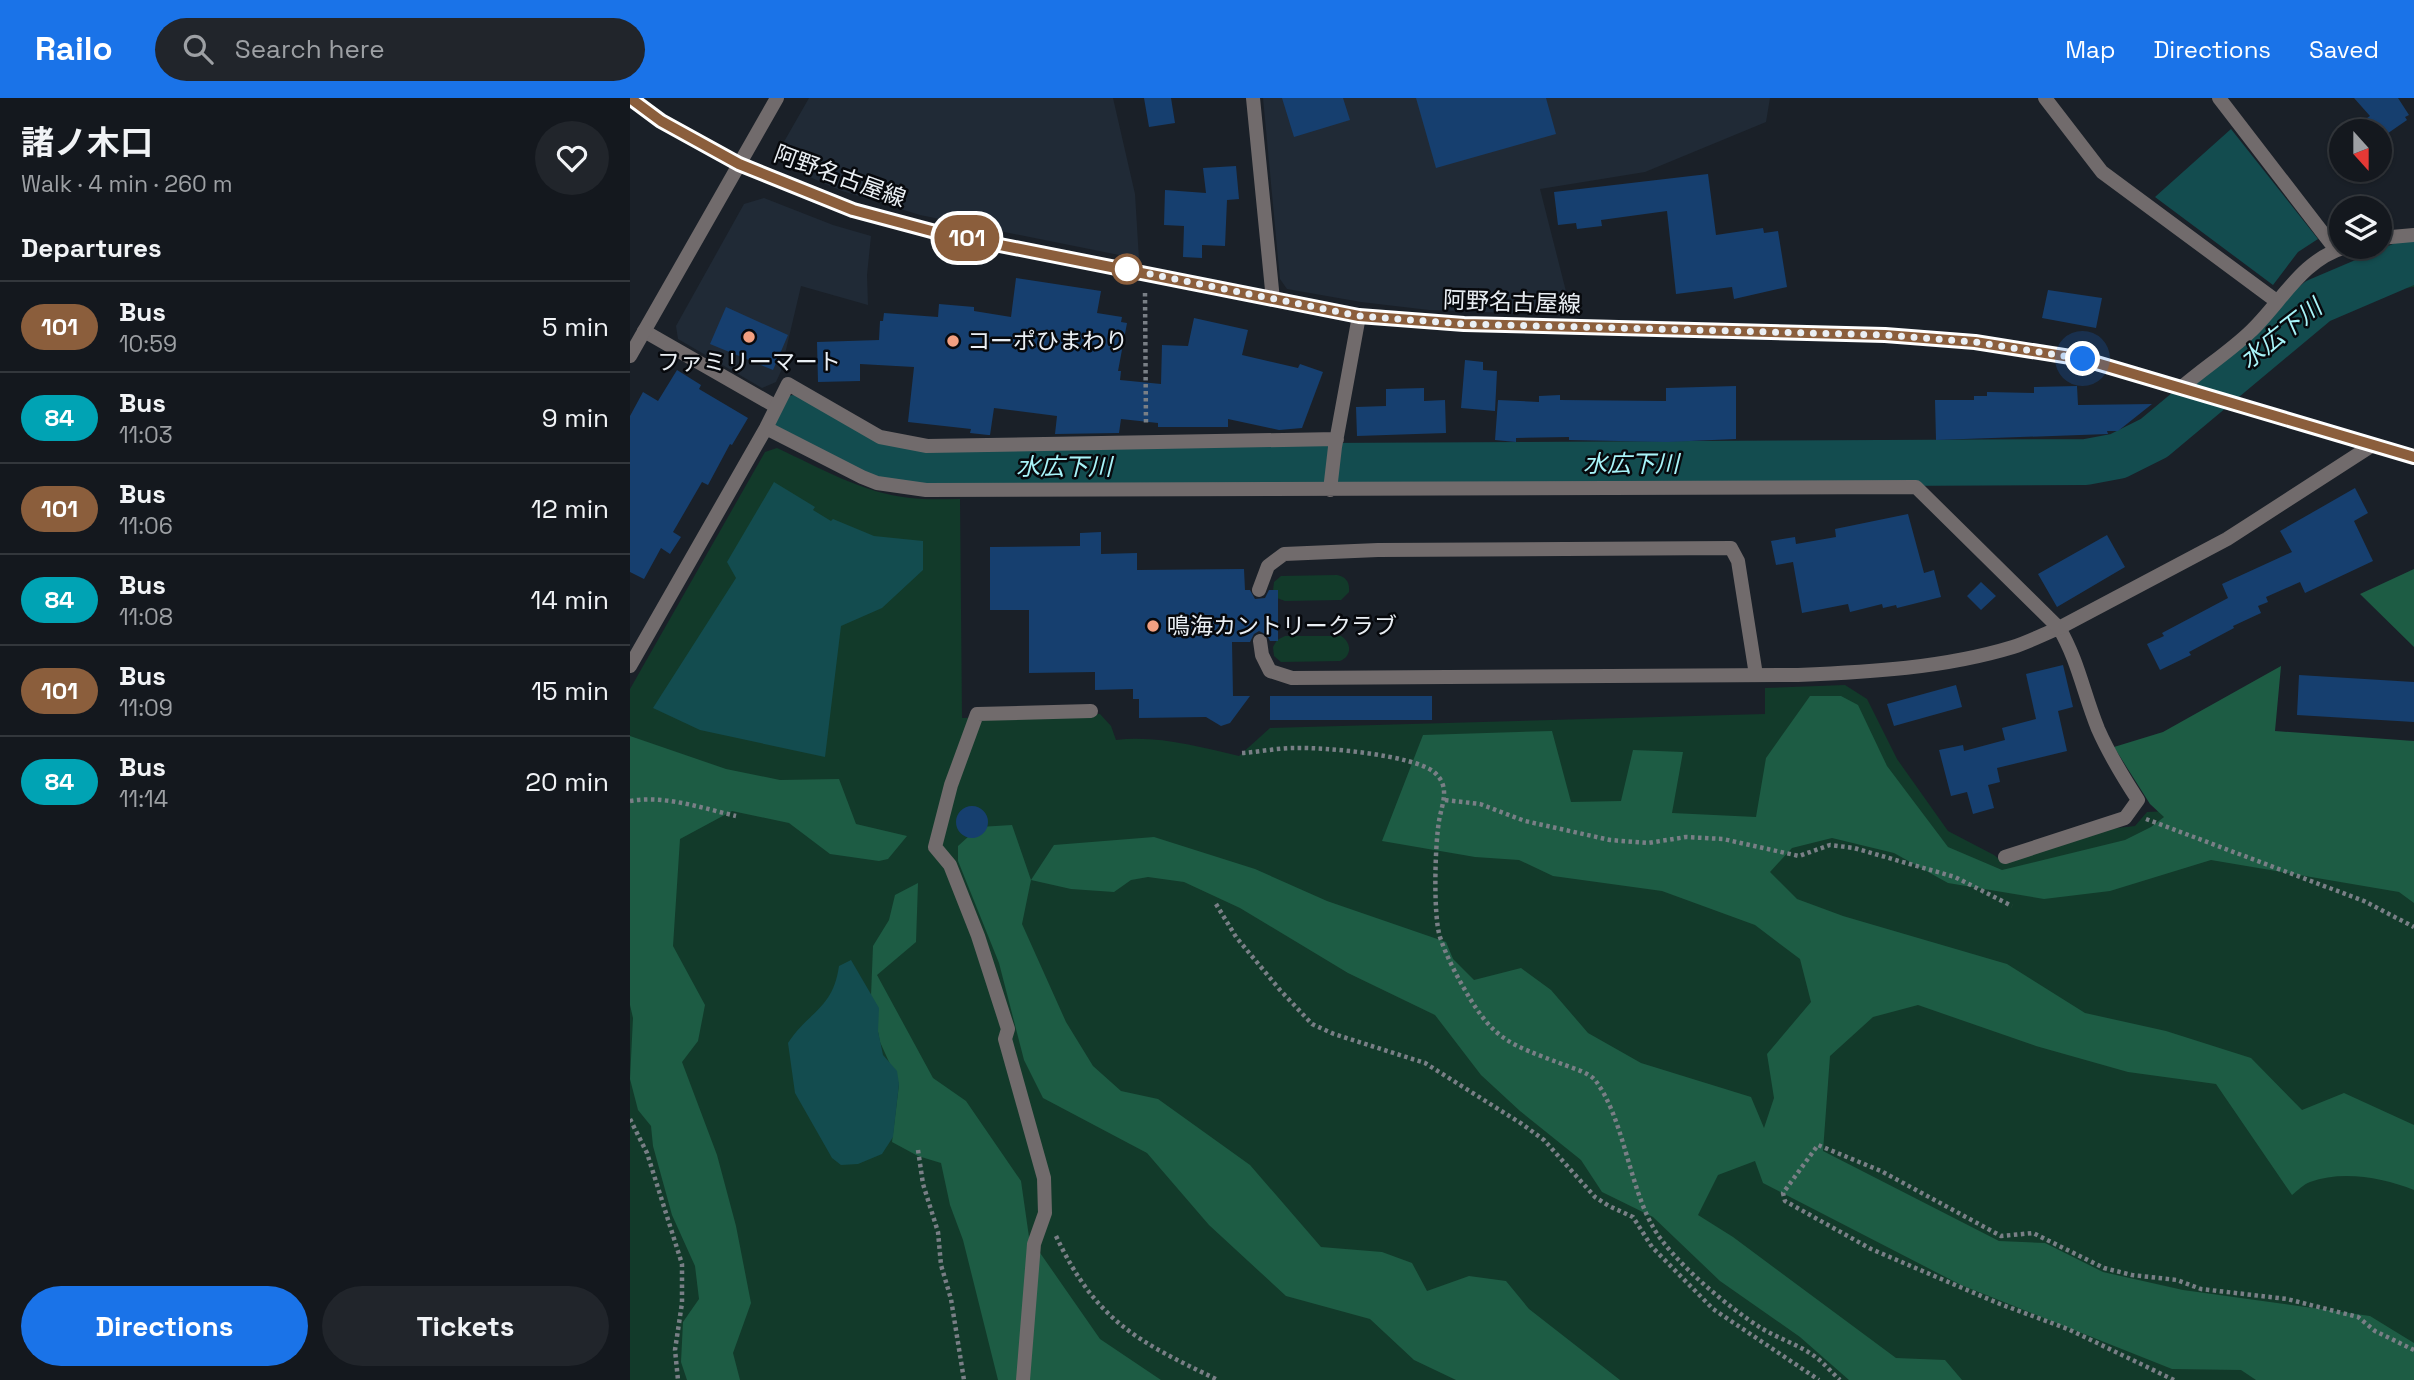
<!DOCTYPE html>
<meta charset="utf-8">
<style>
:root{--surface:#14181e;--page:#21252b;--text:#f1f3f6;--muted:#9da0a4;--line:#33373c;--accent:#1a73e8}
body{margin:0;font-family:"Space Grotesk","Noto Sans JP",sans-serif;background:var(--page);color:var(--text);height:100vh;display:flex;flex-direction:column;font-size:26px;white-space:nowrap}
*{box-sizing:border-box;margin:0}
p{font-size:23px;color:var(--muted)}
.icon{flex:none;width:38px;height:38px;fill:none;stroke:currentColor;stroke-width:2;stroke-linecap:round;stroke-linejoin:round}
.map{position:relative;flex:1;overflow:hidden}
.drawer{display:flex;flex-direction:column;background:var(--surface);width:630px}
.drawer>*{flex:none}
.badge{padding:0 14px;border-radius:23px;font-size:24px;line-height:46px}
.needle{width:46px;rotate:159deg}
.controls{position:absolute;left:1699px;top:21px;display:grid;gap:14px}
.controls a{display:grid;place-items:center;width:63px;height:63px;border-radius:50%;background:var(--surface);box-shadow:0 2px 5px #0004,0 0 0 2px var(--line);font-size:35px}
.you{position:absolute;width:35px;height:35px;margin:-18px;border:5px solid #fff;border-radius:50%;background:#1a73e8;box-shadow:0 0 0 10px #1a73e833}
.map>.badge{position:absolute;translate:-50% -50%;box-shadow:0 0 0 4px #fff}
h2{padding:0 21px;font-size:26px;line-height:63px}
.round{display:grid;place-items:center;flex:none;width:74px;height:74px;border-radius:37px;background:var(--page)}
.overview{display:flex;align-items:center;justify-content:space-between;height:119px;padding:0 21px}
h1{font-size:33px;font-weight:700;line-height:52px}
.button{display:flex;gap:14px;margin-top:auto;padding:14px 21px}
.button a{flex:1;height:80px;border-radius:42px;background:var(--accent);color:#fff;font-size:28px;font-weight:700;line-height:80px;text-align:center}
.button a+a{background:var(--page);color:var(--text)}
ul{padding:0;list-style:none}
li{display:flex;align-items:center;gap:21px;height:91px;padding:0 21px;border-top:2px solid var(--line)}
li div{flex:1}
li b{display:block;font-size:26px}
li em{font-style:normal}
li .badge{min-width:77px;font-weight:700;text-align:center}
header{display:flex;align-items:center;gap:42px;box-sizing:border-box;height:98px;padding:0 35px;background:var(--accent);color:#fff}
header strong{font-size:33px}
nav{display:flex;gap:38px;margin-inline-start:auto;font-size:24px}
.search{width:490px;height:63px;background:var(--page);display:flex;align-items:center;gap:18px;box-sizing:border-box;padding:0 24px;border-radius:38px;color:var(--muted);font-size:26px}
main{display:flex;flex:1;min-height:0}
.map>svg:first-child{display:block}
</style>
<header>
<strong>Railo</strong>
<div class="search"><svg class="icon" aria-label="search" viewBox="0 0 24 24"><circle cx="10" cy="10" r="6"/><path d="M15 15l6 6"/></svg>Search here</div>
<nav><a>Map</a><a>Directions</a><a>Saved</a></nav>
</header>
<main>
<section class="drawer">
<div class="overview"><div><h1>諸ノ木口</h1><p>Walk · 4 min · 260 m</p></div><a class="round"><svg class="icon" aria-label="heart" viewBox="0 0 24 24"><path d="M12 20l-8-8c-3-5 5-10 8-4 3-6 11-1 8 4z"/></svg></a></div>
<h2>Departures</h2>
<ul>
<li><span class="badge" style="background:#8b5e3c;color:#fff">101</span><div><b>Bus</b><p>10:59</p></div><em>5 min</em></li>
<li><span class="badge" style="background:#00a3b4;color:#fff">84</span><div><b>Bus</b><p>11:03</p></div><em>9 min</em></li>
<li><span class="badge" style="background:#8b5e3c;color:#fff">101</span><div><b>Bus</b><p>11:06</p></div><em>12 min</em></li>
<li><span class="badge" style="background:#00a3b4;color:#fff">84</span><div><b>Bus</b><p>11:08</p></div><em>14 min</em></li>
<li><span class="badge" style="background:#8b5e3c;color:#fff">101</span><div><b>Bus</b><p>11:09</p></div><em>15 min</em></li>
<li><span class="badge" style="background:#00a3b4;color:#fff">84</span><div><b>Bus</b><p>11:14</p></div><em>20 min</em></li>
</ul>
<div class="button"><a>Directions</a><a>Tickets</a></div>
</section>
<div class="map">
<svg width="1784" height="1282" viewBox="0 0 1784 1282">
<rect width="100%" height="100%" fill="#1a2028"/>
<!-- built -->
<path fill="#202a36" d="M 179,0 L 483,0 L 505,96 L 509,161 L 290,117 L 212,93 L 159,70 L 151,49 Z
M 633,0 L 1140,0 L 1136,24 L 1015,74 L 910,91 L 942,217 L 799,212 L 731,204 L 657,191 L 650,181 Z
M 134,100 L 203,127 L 241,138 L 237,177 L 238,207 L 171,188 L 151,273 L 146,284 L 132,290 L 48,241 L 46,228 L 114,106 Z"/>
<!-- green -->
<path fill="#123a2a" d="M 1784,169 L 1784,189 C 1721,193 1661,253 1615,291 L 1596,285 C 1649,242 1714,181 1784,169 Z
M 147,350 C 190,370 233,395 280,400 C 296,402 313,401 330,401 L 332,620 L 470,616 L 481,628 L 486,642 C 527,637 570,649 609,658 L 640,630 L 1135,616 L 1135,590 L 1215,587 L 1237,601 L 1267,661 L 1318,733 L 1364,757 L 1374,765 L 1470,732 L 1505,728 L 1517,714 L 1562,712 L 1784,727 L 1784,1282 L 0,1282 L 0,591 L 135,354 Z
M 707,477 C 716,479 720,484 719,494 L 711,502 L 655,503 L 647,500 L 643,493 L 644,484 L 651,478 Z
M 655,538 L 711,538 C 722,545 722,558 710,563 L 651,564 L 644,558 L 643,549 L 647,542 Z"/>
<!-- forest -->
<path fill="#1d5c44" d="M 1784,471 L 1784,549 L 1730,496 Z
M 1651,568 L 1645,633 L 1784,643 L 1784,805 L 1769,794 L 1581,762 L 1480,793 L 1414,801 L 1318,785 L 1264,755 L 1202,740 L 1162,750 L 1140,774 L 1167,801 L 1213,818 L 1377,866 L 1455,915 L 1536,933 L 1621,960 L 1672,1012 L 1714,995 L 1784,1027 L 1784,1092 C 1753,1080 1713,1072 1680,1084 C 1674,1086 1667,1093 1662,1097 L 1586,986 L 1498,974 L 1406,948 L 1288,907 L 1243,919 L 1200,958 L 1193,1053 L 1369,1143 L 1415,1145 L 1473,1174 L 1553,1192 L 1740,1218 L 1784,1245 L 1784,1282 L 1626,1282 L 1611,1272 L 1542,1271 L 1331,1187 L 1133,1085 L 1125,1063 L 1088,1077 L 1068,1117 L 1103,1139 L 1266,1260 L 1315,1262 L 1332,1282 L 1219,1282 L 1170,1239 L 1090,1183 L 1023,1119 L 972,1094 L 951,1062 L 890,1013 L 851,977 L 805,917 L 718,875 L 610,810 L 554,784 L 518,779 L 501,782 L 484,794 L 441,791 L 401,782 L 392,826 L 436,924 L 463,968 L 491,993 L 528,1001 L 620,1067 L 691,1149 L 752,1154 L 782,1165 L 797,1193 L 839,1178 L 876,1183 L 899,1211 L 990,1282 L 826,1282 L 784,1262 L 740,1221 L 656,1198 L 579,1127 L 517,1055 L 413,1000 L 394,962 L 369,865 L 328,763 L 328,748 L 349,729 L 382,727 L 401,782 L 424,747 L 524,739 L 625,771 L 697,803 L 816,844 L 823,861 L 844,882 L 891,870 L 921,892 L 958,935 L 1011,965 L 1121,999 L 1134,1030 L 1144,1000 L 1137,956 L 1181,904 L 1170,861 L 1125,827 L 1032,793 L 923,778 L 889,762 L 845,759 L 752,743 L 793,637 L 922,633 L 941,704 L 991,703 L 1003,652 L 1053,654 L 1042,715 L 1126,719 L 1136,660 L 1180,598 L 1211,598 L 1228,607 L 1257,668 L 1318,749 L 1372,772 L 1495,742 L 1521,729 L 1534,719 L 1520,706 L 1484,649 L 1533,634 Z
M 0,638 L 96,671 L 150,682 L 209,681 L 226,726 L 277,738 L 258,761 L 249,763 L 200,756 L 159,725 L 102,713 L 50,741 L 43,848 L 75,907 L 68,943 L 52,964 L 87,1057 L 106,1128 L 121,1205 L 103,1255 L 110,1282 L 57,1282 L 51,1264 L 53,1224 L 69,1201 L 65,1168 L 42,1117 L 23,1048 L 21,1028 L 8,1012 L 0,981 L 3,920 L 0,907 Z
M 288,785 L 286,844 L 247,877 L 303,980 L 336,1003 L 391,1083 L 399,1139 L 470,1241 L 531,1282 L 368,1282 L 333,1142 L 320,1107 L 311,1065 L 288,1058 L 262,1044 L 269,986 L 250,944 L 241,898 L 243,848 L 259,822 L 265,797 Z"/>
<!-- water -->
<path fill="#134c4f" d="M 1601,31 L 1688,141 L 1668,154 L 1643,187 L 1525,99 Z
M 144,384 L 185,409 L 183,412 L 201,423 L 203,421 L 244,438 L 293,443 L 293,472 L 252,510 L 211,528 L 195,659 L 70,632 L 23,610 L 106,480 L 97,464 Z
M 221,862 L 249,910 L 248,933 L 253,957 L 267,973 L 269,986 L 263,1039 L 252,1056 L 228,1066 L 211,1067 L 202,1060 L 165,995 L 158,945 C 179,913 203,911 209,868 Z"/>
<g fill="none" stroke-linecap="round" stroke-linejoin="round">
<!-- river -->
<path stroke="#134c4f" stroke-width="46" d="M 165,320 L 246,362 L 299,370 L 1456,364 L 1488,358 L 1524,340 L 1688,203 L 1784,162"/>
</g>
<!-- building -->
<path fill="#163f6f" d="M 514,0 L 541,0 L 545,25 L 519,29 Z
M 652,0 L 713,0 L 720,22 L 664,39 Z
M 786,0 L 916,0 L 926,36 L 806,70 Z
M 1724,0 L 1768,0 L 1779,17 L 1775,19 L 1777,22 L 1751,40 L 1750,33 L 1746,33 L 1737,20 L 1740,18 Z
M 606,68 L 609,101 L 597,102 L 595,148 L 572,147 L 572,160 L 553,159 L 554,128 L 534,127 L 535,92 L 576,95 L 573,70 Z
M 1078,76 L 1086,137 L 1133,130 L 1134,135 L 1148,133 L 1157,189 L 1104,201 L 1102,189 L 1046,196 L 1037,113 L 971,122 L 972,128 L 947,131 L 946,125 L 928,127 L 924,94 Z
M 386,180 L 471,193 L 467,215 L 492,219 L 491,224 L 497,225 L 488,273 L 491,273 L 490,282 L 531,286 L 532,247 L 558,248 L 564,220 L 618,232 L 612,257 L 668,270 L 670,266 L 693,274 L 672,330 L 649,332 L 598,321 L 598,329 L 528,329 L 528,325 L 491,321 L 489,335 L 425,336 L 427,318 L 364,310 L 360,337 L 358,337 L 340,335 L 341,331 L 278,324 L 284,269 L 230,266 L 230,283 L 188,284 L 187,244 L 249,242 L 250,223 L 253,223 L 254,215 L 308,219 L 309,206 L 344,209 L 344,213 L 381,219 Z
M 1418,192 L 1472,200 L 1466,230 L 1412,220 Z
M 96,209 L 158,237 L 143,272 L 80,246 Z
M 835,262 L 853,264 L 853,272 L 867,273 L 865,313 L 831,310 Z
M 47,272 L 71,287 L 69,291 L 118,320 L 102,347 L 100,346 L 78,387 L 72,384 L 43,434 L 51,439 L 40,456 L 31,450 L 14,481 L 0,474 L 0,318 L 13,294 L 28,303 Z
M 1106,288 L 1106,341 L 1037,344 L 939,342 L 939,339 L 886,340 L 886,344 L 865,342 L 868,302 L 909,304 L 909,298 L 930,297 L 930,302 L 1036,303 L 1036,290 Z
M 1447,288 L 1448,307 L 1522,306 L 1488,333 L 1477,333 L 1478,336 L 1306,342 L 1305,302 L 1344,302 L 1344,298 L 1357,298 L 1357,294 L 1404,295 L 1404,289 Z
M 794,290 L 794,303 L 815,302 L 816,335 L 727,338 L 726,309 L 756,308 L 756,291 Z
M 1725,390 L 1738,415 L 1724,423 L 1743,463 L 1675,495 L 1670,484 L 1636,499 L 1638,504 L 1628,508 L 1631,515 L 1603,528 L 1604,530 L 1559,554 L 1561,557 L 1530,572 L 1517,546 L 1534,538 L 1532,535 L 1598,500 L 1592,486 L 1662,454 L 1650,433 Z
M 1278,416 L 1294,475 L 1304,472 L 1311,499 L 1267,510 L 1266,507 L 1253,510 L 1252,506 L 1220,514 L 1218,506 L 1172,515 L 1163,464 L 1146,467 L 1141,443 L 1165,439 L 1166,446 L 1206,439 L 1205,431 Z
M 471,434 L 471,456 L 507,455 L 507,472 L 614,471 L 615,492 L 620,492 L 625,501 L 635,500 L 639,492 L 648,492 L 648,543 L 640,543 L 637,537 L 629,533 L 624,536 L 620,544 L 602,544 L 603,598 L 620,598 L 600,625 L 591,628 L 576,619 L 509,620 L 509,601 L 503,601 L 503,591 L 465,592 L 465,574 L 399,575 L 399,512 L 360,512 L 360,449 L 450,448 L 450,435 Z
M 1477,437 L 1495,469 L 1427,509 L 1408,476 Z
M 1351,484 L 1366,498 L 1351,512 L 1337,498 Z
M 1433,567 L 1443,609 L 1428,613 L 1437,653 L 1367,670 L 1370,684 L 1358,687 L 1364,710 L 1343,716 L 1337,694 L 1321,698 L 1309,652 L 1333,647 L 1334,653 L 1375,642 L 1372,630 L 1406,621 L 1396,576 Z
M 1669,577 L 1784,584 L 1784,624 L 1667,617 Z
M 1326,587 L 1332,609 L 1264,628 L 1257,606 Z
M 640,598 L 802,598 L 802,622 L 640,622 Z
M326 724a16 16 0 1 1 32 0a16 16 0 1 1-32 0Z"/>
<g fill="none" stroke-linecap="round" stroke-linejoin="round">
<!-- path -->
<path stroke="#797f86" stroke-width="4.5" stroke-dasharray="3.5 3.5" stroke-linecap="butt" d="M 515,195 L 516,327
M 612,655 C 629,654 647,650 665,650 C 694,649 783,657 804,674 C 821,689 812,705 809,723 C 805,747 803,817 810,839 C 816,857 825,875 835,892 C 864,943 880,946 932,966 C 942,970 958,974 965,982 C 993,1018 999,1087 1023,1129 C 1042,1163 1098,1209 1131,1230 C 1149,1241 1170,1247 1187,1260 C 1195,1266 1202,1275 1210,1282
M 815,702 L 850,706 L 895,723 L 980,742 L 1018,745 L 1056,739 L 1093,741 L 1169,758 L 1200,747 L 1224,750 L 1325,779 L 1382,808
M 0,703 C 35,697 72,710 106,718
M 1516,721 L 1734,803 L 1784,829
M 586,806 L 606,839 L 650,892 L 682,926 L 704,936 L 795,965 L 892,1026 L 914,1042 L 965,1099 L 979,1108 L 1003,1119 L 1022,1149 L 1083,1211 L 1189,1282
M 0,1021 L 17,1055 L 52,1166 L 52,1205 L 45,1252 L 48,1282
M 288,1052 L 293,1086 L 308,1134 L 311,1167 L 321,1201 L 334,1282
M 426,1138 C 466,1223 507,1243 588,1282
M 1544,1282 L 1438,1231 L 1370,1206 L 1241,1151 L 1155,1103 L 1153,1095 L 1188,1047 L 1251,1073 L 1371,1138 L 1403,1135 L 1474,1170 L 1502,1177 L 1547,1182 L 1571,1191 L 1657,1201 L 1728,1219 L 1745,1233 L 1784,1252"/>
<!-- service -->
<path stroke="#716b6c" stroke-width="14" d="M 629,492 L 638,468 L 654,456 L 748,452 L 1101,450 L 1108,463 L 1126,577
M 630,543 L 632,557 L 640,573 L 662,580 L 1168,577 C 1240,574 1314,570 1383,549 C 1399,544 1414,536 1429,530 C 1448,562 1454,597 1468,631 C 1479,656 1493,679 1508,702 L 1495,720 L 1375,759
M 393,1282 L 404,1146 L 415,1115 L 414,1080 L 375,941 L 378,931 L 348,838 L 320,767 L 305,749 L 321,687 L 347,616 L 461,613"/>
<!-- pedestrian -->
<path stroke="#716b6c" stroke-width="14" d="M 14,233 L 145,308"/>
<!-- minor -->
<path stroke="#716b6c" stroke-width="14" d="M 623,0 L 643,202
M 1415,0 L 1472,74 L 1645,202
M 1589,0 L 1706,152
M 1750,140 L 1784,137
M 1552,289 C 1574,270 1599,254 1620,234 C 1651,205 1672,161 1716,149
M 136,330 L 232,379 L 247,385 L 296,392 L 1286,389 L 1429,530 L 1597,441 L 1741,348
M 700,392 L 705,349 L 729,218
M 0,568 L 136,330 L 158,286 L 250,339 L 297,348 L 707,341"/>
<!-- tertiary -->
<path stroke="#716b6c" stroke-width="14" d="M 0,258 L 147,0"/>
<!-- secondary -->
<path stroke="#a09698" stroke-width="14" d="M 0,0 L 31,23 L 109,66 L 223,112 L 309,135 L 729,218 L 833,226 L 1255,237 L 1345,244 L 1453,261 L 1784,359"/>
</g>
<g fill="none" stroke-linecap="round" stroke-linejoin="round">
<!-- line casing -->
<g stroke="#fff" stroke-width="16">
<path id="line" d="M 0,0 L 31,23 L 109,66 L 223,112 L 309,135 L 729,218 L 834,226 L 1255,237 L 1345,244 L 1453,261 L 1784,359"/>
</g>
<!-- line -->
<use href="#line" stroke="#8b5e3c" stroke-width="10"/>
<!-- walk -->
<path stroke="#eaeff4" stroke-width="7" stroke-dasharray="0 12.6" d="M 497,171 L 490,170 L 729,218 L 834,226 L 1255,237 L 1345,244 L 1453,261"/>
</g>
<!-- markers -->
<circle fill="#fff" stroke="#8b5e3c" stroke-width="3.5" cx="497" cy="171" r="14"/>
<g fill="#f2a081" stroke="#07090d" stroke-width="2.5">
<circle cx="119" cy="239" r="7"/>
<circle cx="323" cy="243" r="7"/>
<circle cx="523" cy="528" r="7"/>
</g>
<g text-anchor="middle" stroke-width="5" stroke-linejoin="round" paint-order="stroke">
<!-- street labels -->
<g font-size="23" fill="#eaeff4" stroke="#07090d">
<text transform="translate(210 78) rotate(20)" y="8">阿野名古屋線</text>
<text transform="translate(882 204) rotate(2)" y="8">阿野名古屋線</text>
</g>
<!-- poi labels -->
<g font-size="23" fill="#eaeff4" stroke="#07090d" text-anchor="start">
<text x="337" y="251">コーポひまわり</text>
<text x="119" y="272" text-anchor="middle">ファミリーマート</text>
<text x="537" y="536">鳴海カントリークラブ</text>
</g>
<!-- water labels -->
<g font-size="24" font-style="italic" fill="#a8f4f9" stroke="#07090d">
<text transform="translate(1651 236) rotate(-38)" y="8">水広下川</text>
<text x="1001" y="374">水広下川</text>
<text x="434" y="377">水広下川</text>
</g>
</g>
</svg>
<div class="controls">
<a><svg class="needle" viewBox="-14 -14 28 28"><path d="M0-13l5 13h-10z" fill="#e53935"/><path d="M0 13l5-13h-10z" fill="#9da0a4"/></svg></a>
<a><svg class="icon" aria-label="layers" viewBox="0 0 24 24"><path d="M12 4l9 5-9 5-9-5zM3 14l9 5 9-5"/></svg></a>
</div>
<div class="you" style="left:1453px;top:261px"></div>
<b class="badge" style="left:337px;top:140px;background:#8b5e3c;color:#fff">101</b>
</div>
</main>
